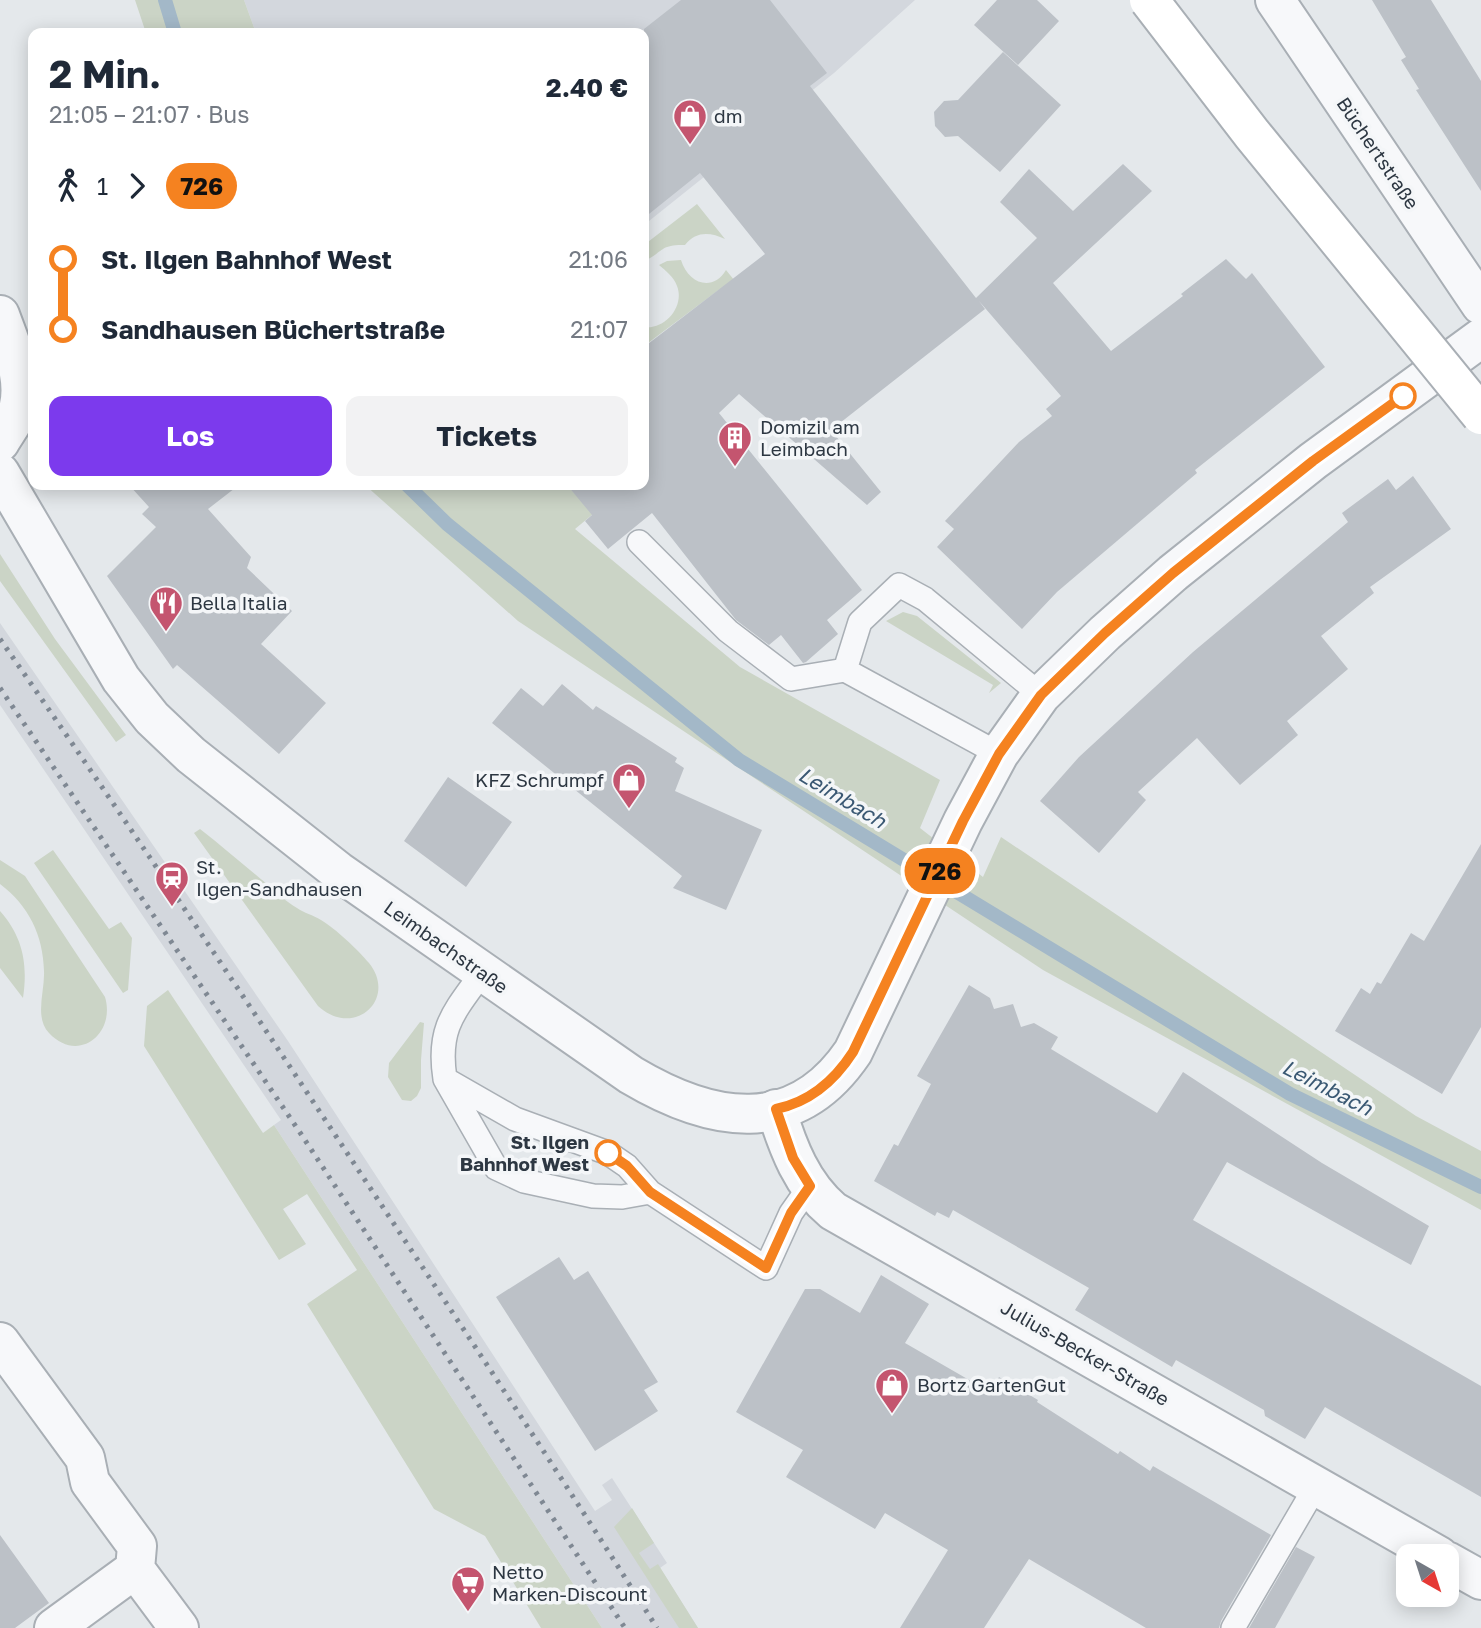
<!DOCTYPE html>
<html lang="de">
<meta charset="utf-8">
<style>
:root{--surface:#fff;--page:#f2f2f3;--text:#1f2937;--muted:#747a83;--accent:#7c3aed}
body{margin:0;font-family:"Golos Text",sans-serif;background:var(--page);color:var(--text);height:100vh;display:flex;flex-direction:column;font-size:26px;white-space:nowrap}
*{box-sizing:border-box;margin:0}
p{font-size:23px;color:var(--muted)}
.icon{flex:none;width:38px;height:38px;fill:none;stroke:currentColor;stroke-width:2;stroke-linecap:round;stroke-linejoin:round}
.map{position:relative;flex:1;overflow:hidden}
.drawer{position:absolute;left:28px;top:28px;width:621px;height:462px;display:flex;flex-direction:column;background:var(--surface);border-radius:14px;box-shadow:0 4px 18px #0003}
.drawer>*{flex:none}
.badge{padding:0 14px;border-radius:23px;font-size:24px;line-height:46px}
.needle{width:46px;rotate:141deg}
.tools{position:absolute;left:1396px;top:1544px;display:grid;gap:14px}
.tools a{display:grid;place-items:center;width:63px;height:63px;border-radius:14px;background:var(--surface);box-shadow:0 4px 18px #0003;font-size:35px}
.map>.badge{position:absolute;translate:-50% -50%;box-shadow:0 0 0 4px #fff}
.legs{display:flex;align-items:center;gap:10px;height:77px;padding:0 21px;font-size:23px}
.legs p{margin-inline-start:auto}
.headline{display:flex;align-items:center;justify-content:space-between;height:119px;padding:0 21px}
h1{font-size:38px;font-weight:700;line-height:52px}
.button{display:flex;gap:14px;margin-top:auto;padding:14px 21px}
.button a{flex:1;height:80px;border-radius:14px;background:var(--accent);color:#fff;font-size:28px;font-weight:700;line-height:80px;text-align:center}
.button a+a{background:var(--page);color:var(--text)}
ul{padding:0 21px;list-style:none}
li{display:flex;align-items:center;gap:24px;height:70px;font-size:26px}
li i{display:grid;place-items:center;width:10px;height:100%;margin:0 9px;background:currentColor}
li i::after{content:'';width:18px;height:18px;margin:-9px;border:5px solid;border-radius:50%;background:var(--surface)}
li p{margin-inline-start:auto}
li:first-child i{background:linear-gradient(#0000 50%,currentColor 0)}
li:last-child i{background:linear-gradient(currentColor 50%,#0000 0)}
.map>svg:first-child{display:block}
</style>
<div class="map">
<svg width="1481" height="1628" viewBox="0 0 1481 1628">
<rect width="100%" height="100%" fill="#e4e8eb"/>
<!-- built -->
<path fill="#d3d7dd" d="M 244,0 L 915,0 L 834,73 L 644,225 L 644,33 L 256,33 Z
M 0,623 L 288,1041 L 595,1511 L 612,1500 L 602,1485 L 612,1478 L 667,1563 L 660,1568 L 698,1628 L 602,1628 L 274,1125 L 281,1120 L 0,705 Z"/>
<!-- green -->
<path fill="#cbd4c6" d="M 135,0 L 244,0 L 256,33 L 146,33 Z
M 697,204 L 725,239 C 710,232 696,231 685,245 C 659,244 663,253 644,261 L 644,245 Z
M 681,260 C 688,283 712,293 726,270 L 764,317 L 814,409 L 720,289 L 648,343 L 644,338 L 644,327 C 665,330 685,306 677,286 C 674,277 666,271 659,265 L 667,261 Z
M 365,485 L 567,485 L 593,514 L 575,529 L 740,667 L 940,780 L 920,828 L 983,877 L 1001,837 L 1416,1116 L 1481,1151 L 1481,1210 L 1043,970 L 518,621 Z
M 0,554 L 55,639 L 126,735 L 116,742 L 0,581 Z
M 903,612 L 917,616 L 1001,683 L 989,693 L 993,685 L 886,621 Z
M 200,829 C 223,847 245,866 267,884 C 277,892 286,902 297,908 C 304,913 313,915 321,920 C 335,928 359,951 369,963 C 398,999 354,1039 318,1006 L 194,833 Z
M 53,850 L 109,929 L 121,922 L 132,938 L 128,990 L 123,993 L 34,863 Z
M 0,860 L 25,876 L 105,997 C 116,1034 78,1064 49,1033 C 34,1017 45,992 44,971 C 43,935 29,906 0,884 Z
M 0,911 C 23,937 28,964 23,998 L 0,968 Z
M 168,990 L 263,1133 L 274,1125 L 602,1628 L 541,1628 L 485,1536 L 434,1509 L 307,1304 L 357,1270 L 307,1194 L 283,1209 L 306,1244 L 279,1260 L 144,1046 L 147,1006 Z
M 420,1022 L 424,1023 L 421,1060 L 421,1088 L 417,1096 L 411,1101 L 402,1100 L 388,1077 L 389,1063 Z
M 632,1508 L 654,1543 L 639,1553 L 650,1569 L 658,1564 L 698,1628 L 679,1628 L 614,1527 Z"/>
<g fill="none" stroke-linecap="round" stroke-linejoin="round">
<!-- stream -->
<path stroke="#a3b8c8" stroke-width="14" d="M 165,0 L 175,33
M 407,485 L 447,524 L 739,760 L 1290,1094 L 1481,1187"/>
</g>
<!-- building -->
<path fill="#bcc1c7" d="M 681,0 L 770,0 L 827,73 L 810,86 L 976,298 L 1037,238 L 1000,202 L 1029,169 L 1073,211 L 1123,164 L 1152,191 L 1053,283 L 1111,351 L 1183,296 L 1181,294 L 1226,259 L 1246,279 L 1252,273 L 1325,367 L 1195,470 L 1197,473 L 1057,592 L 1022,629 L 937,547 L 954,529 L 945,521 L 1019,442 L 1052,416 L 1046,409 L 1061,396 L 979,301 L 985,309 L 831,430 L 881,492 L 867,505 L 739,394 L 719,413 L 862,590 L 827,620 L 838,634 L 806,662 L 803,663 L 781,635 L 769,645 L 736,620 L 652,513 L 608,549 L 585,521 L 592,515 L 567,485 L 644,485 L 644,347 L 765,254 L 700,173 L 644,218 L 644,29 Z
M 997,0 L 1037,0 L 1059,21 L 1018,65 L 974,25 Z
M 1372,0 L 1431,0 L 1481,81 L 1481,191 L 1416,90 L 1419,89 L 1401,60 L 1406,57 Z
M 1003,52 L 1061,105 L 1000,172 L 958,136 L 945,137 L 935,126 L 934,112 L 944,101 L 958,100 Z
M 1413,476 L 1451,529 L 1370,587 L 1374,593 L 1321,636 L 1348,669 L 1287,721 L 1298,735 L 1240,785 L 1197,738 L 1138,792 L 1146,800 L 1099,853 L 1040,801 L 1079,757 L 1193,652 L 1348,522 L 1342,513 L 1388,479 L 1396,490 Z
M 129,485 L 239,485 L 208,509 L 251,557 L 247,568 L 292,611 L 261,644 L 326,703 L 279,754 L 177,665 L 173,669 L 107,576 L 156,527 L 142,514 L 149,507 Z
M 562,684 L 593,710 L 596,706 L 677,758 L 675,762 L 684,768 L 675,791 L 762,830 L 726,910 L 673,888 L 682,876 L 492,723 L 521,688 L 543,706 Z
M 448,777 L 512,822 L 466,887 L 404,841 Z
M 1481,844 L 1481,1027 L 1442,1094 L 1335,1031 L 1361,988 L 1370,994 L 1377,982 L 1381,984 L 1411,933 L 1424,941 Z
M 969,985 L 990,998 L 994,1009 L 1013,1004 L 1021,1027 L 1034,1023 L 1058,1037 L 1051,1049 L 1157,1113 L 1183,1072 L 1322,1163 L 1429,1226 L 1411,1265 L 1227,1162 L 1193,1220 L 1481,1386 L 1481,1497 L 1325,1407 L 1305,1439 L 1265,1416 L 1264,1410 L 1176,1360 L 1172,1367 L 1075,1310 L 1089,1288 L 953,1210 L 949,1218 L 937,1212 L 935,1216 L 874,1181 L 894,1144 L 898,1146 L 931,1084 L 917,1076 Z
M 559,1257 L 574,1280 L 588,1271 L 658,1382 L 644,1390 L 658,1411 L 595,1451 L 496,1297 Z
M 881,1275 L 929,1304 L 905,1343 L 990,1392 L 999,1377 L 1038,1400 L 1037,1402 L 1118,1454 L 1120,1451 L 1150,1471 L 1153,1466 L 1271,1535 L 1221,1621 L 1219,1628 L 1146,1628 L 1029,1559 L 984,1628 L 900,1628 L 948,1550 L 885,1513 L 875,1529 L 786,1477 L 803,1450 L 736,1412 L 805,1289 L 820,1289 L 860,1313 Z
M 0,1535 L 49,1603 L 15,1628 L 0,1628 Z
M 1296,1547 L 1315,1557 L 1275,1628 L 1249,1628 Z"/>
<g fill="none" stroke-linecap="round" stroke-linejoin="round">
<!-- service casing -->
<g stroke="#a9afb5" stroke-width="26">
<path id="service" d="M 639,542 L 728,631 L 791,679 L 845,670
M 999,754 L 845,670 L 860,622 L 899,585 L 925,599 L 1041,695
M 482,973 C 454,1012 437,1028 445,1079 L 496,1168 L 524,1181 L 593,1196 L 622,1197 L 650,1192
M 445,1079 L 515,1119 L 608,1153 L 627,1166 L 650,1192 L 766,1268 L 791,1213 L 810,1186
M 1233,1628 L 1316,1486"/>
</g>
<!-- minor casing -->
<g stroke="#a9afb5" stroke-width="42">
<path id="minor" d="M 1275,0 L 1481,305
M 0,315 C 11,346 28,380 17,413 C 13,423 5,433 0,442
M 776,1109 C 788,1148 802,1185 833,1211 L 1439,1556
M 0,1342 L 85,1458 L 90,1482 L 137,1546 L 135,1569 L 179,1628
M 1447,1561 L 1481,1580
M 54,1628 L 135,1569"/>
</g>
<!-- tertiary casing -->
<g stroke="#a9afb5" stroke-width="42">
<path id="tertiary" d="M 0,473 L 121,679 L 152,718 L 191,755 L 338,871 L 631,1075 C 710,1122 794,1139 853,1052 L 963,821 L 999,754 L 1041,695 L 1105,633 L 1173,573 L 1313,461 L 1481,338"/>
</g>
<!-- service -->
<use href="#service" stroke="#f7f8fa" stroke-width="23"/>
<!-- minor -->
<use href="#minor" stroke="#f7f8fa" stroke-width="38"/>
<!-- tertiary -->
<use href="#tertiary" stroke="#f7f8fa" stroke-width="38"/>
<!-- rail -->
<path stroke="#7f8893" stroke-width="5" stroke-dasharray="3.5 7" stroke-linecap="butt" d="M 0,639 C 133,830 262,1024 390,1218 C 480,1354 570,1490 657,1628
M 0,688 L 301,1134 L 625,1628"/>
<!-- secondary-bridge casing -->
<g stroke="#a9afb5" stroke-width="42" stroke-linecap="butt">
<path id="secondary-bridge" d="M 1149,0 L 1252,134 L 1481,415"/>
</g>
<!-- secondary-bridge -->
<use href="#secondary-bridge" stroke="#fff" stroke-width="38"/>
</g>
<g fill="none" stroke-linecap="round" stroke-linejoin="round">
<!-- line-1 casing -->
<g stroke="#fff" stroke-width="16">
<path id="line-1" d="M 608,1153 L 627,1166 L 650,1192 L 766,1268 L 791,1213 L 810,1186 L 793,1158 L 776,1109 C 810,1102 835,1080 853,1052 L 963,821 L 999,754 L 1041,695 L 1105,633 L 1173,573 L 1313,461 L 1403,396"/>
</g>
<!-- line-1 -->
<use href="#line-1" stroke="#f58220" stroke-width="10"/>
</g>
<!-- icons -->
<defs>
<g id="shop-pin" transform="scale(1.75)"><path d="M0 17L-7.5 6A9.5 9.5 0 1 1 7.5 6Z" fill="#c4556f" stroke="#f4f6f8"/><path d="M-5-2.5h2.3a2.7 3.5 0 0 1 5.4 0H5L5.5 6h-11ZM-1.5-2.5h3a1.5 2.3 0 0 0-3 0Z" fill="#fff"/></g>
<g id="building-pin" transform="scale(1.75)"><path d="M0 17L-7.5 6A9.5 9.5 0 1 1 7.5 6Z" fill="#c4556f" stroke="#f4f6f8"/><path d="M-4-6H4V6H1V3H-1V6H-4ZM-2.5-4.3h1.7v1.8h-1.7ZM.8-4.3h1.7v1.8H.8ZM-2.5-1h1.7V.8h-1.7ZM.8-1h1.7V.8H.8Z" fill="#fff"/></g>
<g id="restaurant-pin" transform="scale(1.75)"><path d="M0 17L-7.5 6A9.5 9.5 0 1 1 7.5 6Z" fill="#c4556f" stroke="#f4f6f8"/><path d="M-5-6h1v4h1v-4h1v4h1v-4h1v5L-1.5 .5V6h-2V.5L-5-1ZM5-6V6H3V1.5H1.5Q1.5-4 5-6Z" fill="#fff"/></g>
<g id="station-pin" transform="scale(1.75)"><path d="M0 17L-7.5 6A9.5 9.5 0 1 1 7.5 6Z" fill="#c4556f" stroke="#f4f6f8"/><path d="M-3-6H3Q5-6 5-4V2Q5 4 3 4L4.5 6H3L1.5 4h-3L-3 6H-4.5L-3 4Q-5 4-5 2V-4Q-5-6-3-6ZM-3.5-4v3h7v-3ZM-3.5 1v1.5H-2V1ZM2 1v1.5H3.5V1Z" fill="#fff"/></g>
<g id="supermarket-pin" transform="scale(1.75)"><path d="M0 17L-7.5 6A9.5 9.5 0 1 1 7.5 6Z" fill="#c4556f" stroke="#f4f6f8"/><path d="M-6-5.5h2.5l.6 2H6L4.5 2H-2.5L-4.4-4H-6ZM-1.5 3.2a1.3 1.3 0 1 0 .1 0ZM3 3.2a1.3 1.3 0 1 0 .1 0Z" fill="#fff"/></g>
</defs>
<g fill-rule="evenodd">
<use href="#shop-pin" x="690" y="116"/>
<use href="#building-pin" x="735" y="438"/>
<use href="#restaurant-pin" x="166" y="603"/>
<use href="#shop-pin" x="629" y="780"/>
<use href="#station-pin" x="172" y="878"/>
<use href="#shop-pin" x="892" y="1385"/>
<use href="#supermarket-pin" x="468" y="1583"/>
</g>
<!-- markers -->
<g fill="#fff" stroke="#f58220" stroke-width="3.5">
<circle cx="1403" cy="396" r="12"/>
<circle cx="608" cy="1153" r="12"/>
</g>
<g text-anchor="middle" stroke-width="7" stroke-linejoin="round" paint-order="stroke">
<!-- poi labels -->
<g font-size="19" fill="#2d3742" stroke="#f4f6f8" text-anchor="start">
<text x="714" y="123">dm</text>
<text x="760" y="434">Domizil am<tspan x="760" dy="22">Leimbach</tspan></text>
<text x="190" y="610">Bella Italia</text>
<text x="604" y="787" text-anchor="end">KFZ Schrumpf</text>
<text x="196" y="874">St.<tspan x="196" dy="22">Ilgen-Sandhausen</tspan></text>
<text x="917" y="1392">Bortz GartenGut</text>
<text x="492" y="1579">Netto<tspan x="492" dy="22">Marken-Discount</tspan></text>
</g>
<!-- street labels -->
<g font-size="19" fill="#2d3742" stroke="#f4f6f8">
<text transform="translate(1378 153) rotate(56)" y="7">Büchertstraße</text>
<text transform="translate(446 947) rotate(35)" y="7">Leimbachstraße</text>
<text transform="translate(1085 1353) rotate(30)" y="7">Julius-Becker-Straße</text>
</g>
<!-- stop labels -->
<g font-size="19" font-weight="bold" fill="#2d3742" stroke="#f4f6f8" text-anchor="end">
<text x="589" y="1149">St. Ilgen<tspan x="589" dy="22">Bahnhof West</tspan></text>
</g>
<!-- water labels -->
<g font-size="21" font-style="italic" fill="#3a5873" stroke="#f4f6f8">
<text transform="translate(842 798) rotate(31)" y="7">Leimbach</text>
<text transform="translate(1327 1088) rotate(27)" y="7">Leimbach</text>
</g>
</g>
</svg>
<div class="tools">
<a><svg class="needle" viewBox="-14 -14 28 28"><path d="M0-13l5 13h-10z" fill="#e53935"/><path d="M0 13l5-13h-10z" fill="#747a83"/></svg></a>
</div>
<b class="badge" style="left:940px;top:871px;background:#f58220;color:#111">726</b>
<section class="drawer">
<div class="headline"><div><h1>2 Min.</h1><p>21:05 – 21:07 · Bus</p></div><b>2.40 €</b></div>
<div class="legs"><svg class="icon" aria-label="walk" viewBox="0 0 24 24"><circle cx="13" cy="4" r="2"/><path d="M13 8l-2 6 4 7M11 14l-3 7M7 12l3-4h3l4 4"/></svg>1<svg class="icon" aria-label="forward" viewBox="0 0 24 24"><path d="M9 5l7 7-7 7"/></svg><b class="badge" style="background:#f58220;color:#111">726</b></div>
<ul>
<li><i style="color:#f58220"></i><b>St. Ilgen Bahnhof West</b><p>21:06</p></li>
<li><i style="color:#f58220"></i><b>Sandhausen Büchertstraße</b><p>21:07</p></li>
</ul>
<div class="button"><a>Los</a><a>Tickets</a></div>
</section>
</div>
